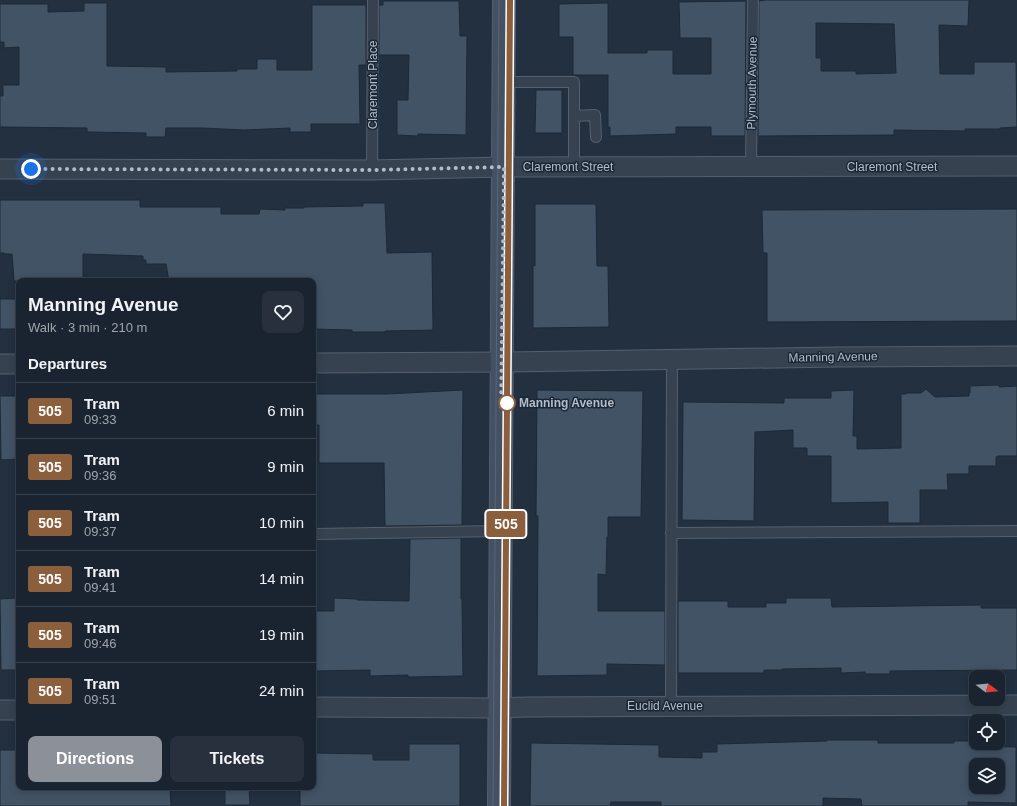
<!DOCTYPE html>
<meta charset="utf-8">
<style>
:root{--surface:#1a2430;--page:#27303c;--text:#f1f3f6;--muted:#9fa4ab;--line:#38414c;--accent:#8c9099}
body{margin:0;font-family:Arial,sans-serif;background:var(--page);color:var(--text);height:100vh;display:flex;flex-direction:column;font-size:15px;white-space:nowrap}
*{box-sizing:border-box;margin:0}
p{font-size:13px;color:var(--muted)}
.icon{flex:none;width:22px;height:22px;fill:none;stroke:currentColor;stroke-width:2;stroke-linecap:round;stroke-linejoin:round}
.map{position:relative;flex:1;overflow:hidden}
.panel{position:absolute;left:16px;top:278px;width:300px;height:512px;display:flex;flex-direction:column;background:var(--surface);border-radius:8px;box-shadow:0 2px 10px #0003,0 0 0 1px var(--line)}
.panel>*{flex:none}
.badge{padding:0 8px;border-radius:3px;font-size:14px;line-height:26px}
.needle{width:26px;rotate:106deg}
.controls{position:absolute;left:969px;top:670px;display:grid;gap:8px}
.controls a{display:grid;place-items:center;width:36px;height:36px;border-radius:8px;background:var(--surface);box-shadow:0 2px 10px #0003,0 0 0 1px var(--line);font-size:20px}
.you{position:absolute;width:20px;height:20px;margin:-10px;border:3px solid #fff;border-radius:50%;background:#1a73e8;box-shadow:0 0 0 6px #1a73e833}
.map>.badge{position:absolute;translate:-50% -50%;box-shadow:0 0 0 2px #fff}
h2{padding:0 12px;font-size:15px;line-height:36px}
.round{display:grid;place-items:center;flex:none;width:42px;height:42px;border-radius:8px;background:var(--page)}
.headline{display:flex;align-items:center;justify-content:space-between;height:68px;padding:0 12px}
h1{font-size:19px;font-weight:700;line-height:30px}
.action{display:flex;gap:8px;margin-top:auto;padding:8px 12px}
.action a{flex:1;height:46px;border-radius:8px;background:var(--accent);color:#fff;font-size:16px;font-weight:700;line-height:46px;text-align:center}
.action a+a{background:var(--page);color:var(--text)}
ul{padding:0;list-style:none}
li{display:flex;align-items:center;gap:12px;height:56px;padding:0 12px;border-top:1px solid var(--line)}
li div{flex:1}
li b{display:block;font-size:15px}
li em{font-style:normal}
li .badge{min-width:44px;font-weight:700;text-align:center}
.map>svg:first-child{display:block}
</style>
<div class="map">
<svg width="1017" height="806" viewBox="0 0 1017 806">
<rect width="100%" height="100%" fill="#223040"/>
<!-- building -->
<path fill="#425365" stroke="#1d2937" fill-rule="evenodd" d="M 766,0 L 969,0 L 968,26 L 939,25 L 940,74 L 974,74 L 974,62 L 1016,62 L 1017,127 L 1000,128 L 1000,129 L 965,129 L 965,131 L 894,130 L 894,135 L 758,136 L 759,1 ZM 816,23 L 894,24 L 896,73 L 856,74 L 856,71 L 821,71 L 821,58 L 816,58 Z
M 383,1 L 459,1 L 460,36 L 467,36 L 466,135 L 418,134 L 418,136 L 397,135 L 397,100 L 408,100 L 409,55 L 379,55 L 379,5 L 383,5 Z
M 746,1 L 745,136 L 711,136 L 711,127 L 676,127 L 676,134 L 610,136 L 610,127 L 608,127 L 608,75 L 573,75 L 573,37 L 559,37 L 559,4 L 608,3 L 608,53 L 647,53 L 647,50 L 673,50 L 673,74 L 711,74 L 711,38 L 680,38 L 679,2 Z
M 84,3 L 107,3 L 107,66 L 166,67 L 166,72 L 237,71 L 237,69 L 257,69 L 257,59 L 277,59 L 277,70 L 312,70 L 312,5 L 366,5 L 366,65 L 359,65 L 360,124 L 311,124 L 311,132 L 290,132 L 290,128 L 245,130 L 202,128 L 166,128 L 165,137 L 146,137 L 146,133 L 87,132 L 87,128 L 0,127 L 0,96 L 3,96 L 3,85 L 19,85 L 19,47 L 4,48 L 4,42 L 0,42 L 0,4 L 48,4 L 48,12 L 84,11 Z
M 536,90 L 562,90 L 562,133 L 535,133 Z
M 0,200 L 140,200 L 140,207 L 221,207 L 221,214 L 259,214 L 260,209 L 285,210 L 285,208 L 304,208 L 304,207 L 363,206 L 363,203 L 385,203 L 387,253 L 432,252 L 433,330 L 385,331 L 385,332 L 352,332 L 352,330 L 313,329 L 313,281 L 169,281 L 166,264 L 146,264 L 146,260 L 143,260 L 143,256 L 83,254 L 83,281 L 14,281 L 12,254 L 4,254 L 4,253 L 0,253 Z
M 535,204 L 596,204 L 597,266 L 608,266 L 609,327 L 533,328 L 533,265 L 535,266 Z
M 1017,209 L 1017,321 L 767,322 L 767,253 L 763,253 L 762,210 Z
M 0,299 L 19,299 L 19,329 L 0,329 Z
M 999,385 L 999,387 L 1017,386 L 1017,456 L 998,456 L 996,457 L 996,466 L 969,466 L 969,474 L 947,474 L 948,490 L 920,490 L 920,523 L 888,523 L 888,502 L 831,503 L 831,456 L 807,456 L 807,448 L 793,448 L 793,430 L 755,432 L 754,521 L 682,520 L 683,402 L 784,403 L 784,398 L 831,398 L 831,391 L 854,390 L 853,436 L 857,436 L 857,449 L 901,448 L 901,394 L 906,394 L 906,393 L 921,393 L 926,389 L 935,397 L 969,396 L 969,393 L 970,393 L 970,386 Z
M 463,390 L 462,525 L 385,526 L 384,463 L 319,463 L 319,425 L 313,425 L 313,394 L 387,394 Z
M 537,390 L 643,391 L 641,517 L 608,517 L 608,537 L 607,537 L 606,575 L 598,574 L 598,611 L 665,611 L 665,665 L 607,664 L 607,675 L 537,676 L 538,516 L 536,516 Z
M 0,396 L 19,396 L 19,459 L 1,460 Z
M 461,538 L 461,599 L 462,599 L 463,676 L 408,677 L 408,675 L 370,676 L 370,670 L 313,671 L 313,611 L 334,611 L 334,598 L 357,599 L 357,600 L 409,601 L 410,539 Z
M 19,598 L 19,670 L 1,670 L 0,599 Z
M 786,598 L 831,598 L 832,607 L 981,605 L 981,608 L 1017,608 L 1017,670 L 890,671 L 890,674 L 865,674 L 865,672 L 841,673 L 841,668 L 782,669 L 782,670 L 764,670 L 764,673 L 678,673 L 678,601 L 728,601 L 728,607 L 766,607 L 766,603 L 786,603 Z
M 827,740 L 878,740 L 878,743 L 954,743 L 954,741 L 973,741 L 973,746 L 1016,747 L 1016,803 L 968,802 L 968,806 L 862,806 L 861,799 L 823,798 L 823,806 L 661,806 L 661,802 L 611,802 L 610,806 L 530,806 L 531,743 L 659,745 L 659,757 L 702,758 L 702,752 L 717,752 L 717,744 L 827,741 ZM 976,765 L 998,765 L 998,787 L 976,787 Z
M 409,744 L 460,744 L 460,806 L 300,806 L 300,787 L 313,787 L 313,753 L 373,754 L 373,760 L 409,760 Z
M 0,750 L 19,750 L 19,787 L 170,787 L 171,806 L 0,806 Z
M 225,787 L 249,787 L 250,805 L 225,805 Z"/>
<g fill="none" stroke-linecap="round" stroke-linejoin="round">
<!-- lane casing -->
<g stroke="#54606e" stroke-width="12">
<path id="lane" d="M 504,82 L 574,82 L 574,167
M 574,116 L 595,115 L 596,137
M 751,167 L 753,0
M 372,170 L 373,0
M 671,533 L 1017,531
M 313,534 L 501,531
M 671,706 L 672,360"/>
</g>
<!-- street casing -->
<g stroke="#54606e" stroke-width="21">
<path id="street" d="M 0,169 L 372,170 L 504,167 L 1017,166
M 313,363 L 507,362 L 837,357 L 1017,356
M 0,364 L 19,364
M 313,707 L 494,708 L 529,707 L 1017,705
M 0,710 L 19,710"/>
</g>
<!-- secondary casing -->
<g stroke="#54606e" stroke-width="24">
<path id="secondary" d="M 499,806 L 504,0"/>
</g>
<!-- lane -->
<use href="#lane" stroke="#364250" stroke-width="10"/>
<!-- street -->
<use href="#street" stroke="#364250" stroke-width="19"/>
<!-- secondary -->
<use href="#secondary" stroke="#445163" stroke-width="22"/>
<!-- tram -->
<path stroke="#586677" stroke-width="1" d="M 493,806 L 499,0
M 504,806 L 510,0"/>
</g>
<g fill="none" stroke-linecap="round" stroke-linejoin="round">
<!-- line casing -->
<g stroke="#fff" stroke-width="9">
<path id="line" d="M 504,806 L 510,0"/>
</g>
<!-- line -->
<use href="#line" stroke="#8b5e3c" stroke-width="6"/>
<!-- walk -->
<path stroke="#b2bdcb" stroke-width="4" stroke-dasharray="0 7.2" d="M 31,169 L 372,170 L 504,167 L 501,410 L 507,403"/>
</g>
<!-- markers -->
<circle fill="#fff" stroke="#8b5e3c" stroke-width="2" cx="507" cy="403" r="8"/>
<g text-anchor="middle" stroke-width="3" stroke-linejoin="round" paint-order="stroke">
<!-- street labels -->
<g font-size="12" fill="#b2bdcb" stroke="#1b2735">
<text transform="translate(752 83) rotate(-89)" y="4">Plymouth Avenue</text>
<text transform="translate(373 85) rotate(-90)" y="4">Claremont Place</text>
<text x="568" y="171">Claremont Street</text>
<text x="892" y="171">Claremont Street</text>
<text transform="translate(833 357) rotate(-1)" y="4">Manning Avenue</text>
<text x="665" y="710">Euclid Avenue</text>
</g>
<!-- stop labels -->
<g font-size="12" font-weight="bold" fill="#b2bdcb" stroke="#1b2735" text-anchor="start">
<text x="519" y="407">Manning Avenue</text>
</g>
</g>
</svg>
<div class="controls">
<a><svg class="needle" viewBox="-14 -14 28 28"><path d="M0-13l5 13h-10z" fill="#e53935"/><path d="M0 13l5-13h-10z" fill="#9fa4ab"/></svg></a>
<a><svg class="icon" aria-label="locate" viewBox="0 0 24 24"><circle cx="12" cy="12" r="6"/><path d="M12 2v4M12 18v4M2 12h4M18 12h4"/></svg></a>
<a><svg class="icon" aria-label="layers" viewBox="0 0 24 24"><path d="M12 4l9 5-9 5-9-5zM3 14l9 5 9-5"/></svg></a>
</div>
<div class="you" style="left:31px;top:169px"></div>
<b class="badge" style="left:506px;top:524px;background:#8b5e3c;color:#fff">505</b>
<section class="panel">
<div class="headline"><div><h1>Manning Avenue</h1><p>Walk · 3 min · 210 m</p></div><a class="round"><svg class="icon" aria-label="heart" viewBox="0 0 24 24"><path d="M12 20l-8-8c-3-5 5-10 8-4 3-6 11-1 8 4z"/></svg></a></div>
<h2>Departures</h2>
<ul>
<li><span class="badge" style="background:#8b5e3c;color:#fff">505</span><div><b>Tram</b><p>09:33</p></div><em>6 min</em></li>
<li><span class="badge" style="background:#8b5e3c;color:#fff">505</span><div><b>Tram</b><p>09:36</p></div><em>9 min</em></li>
<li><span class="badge" style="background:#8b5e3c;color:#fff">505</span><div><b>Tram</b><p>09:37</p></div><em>10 min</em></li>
<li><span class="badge" style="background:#8b5e3c;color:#fff">505</span><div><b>Tram</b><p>09:41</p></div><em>14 min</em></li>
<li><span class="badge" style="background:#8b5e3c;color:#fff">505</span><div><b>Tram</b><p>09:46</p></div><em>19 min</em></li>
<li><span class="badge" style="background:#8b5e3c;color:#fff">505</span><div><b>Tram</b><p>09:51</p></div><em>24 min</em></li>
</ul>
<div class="action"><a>Directions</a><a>Tickets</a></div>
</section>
</div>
